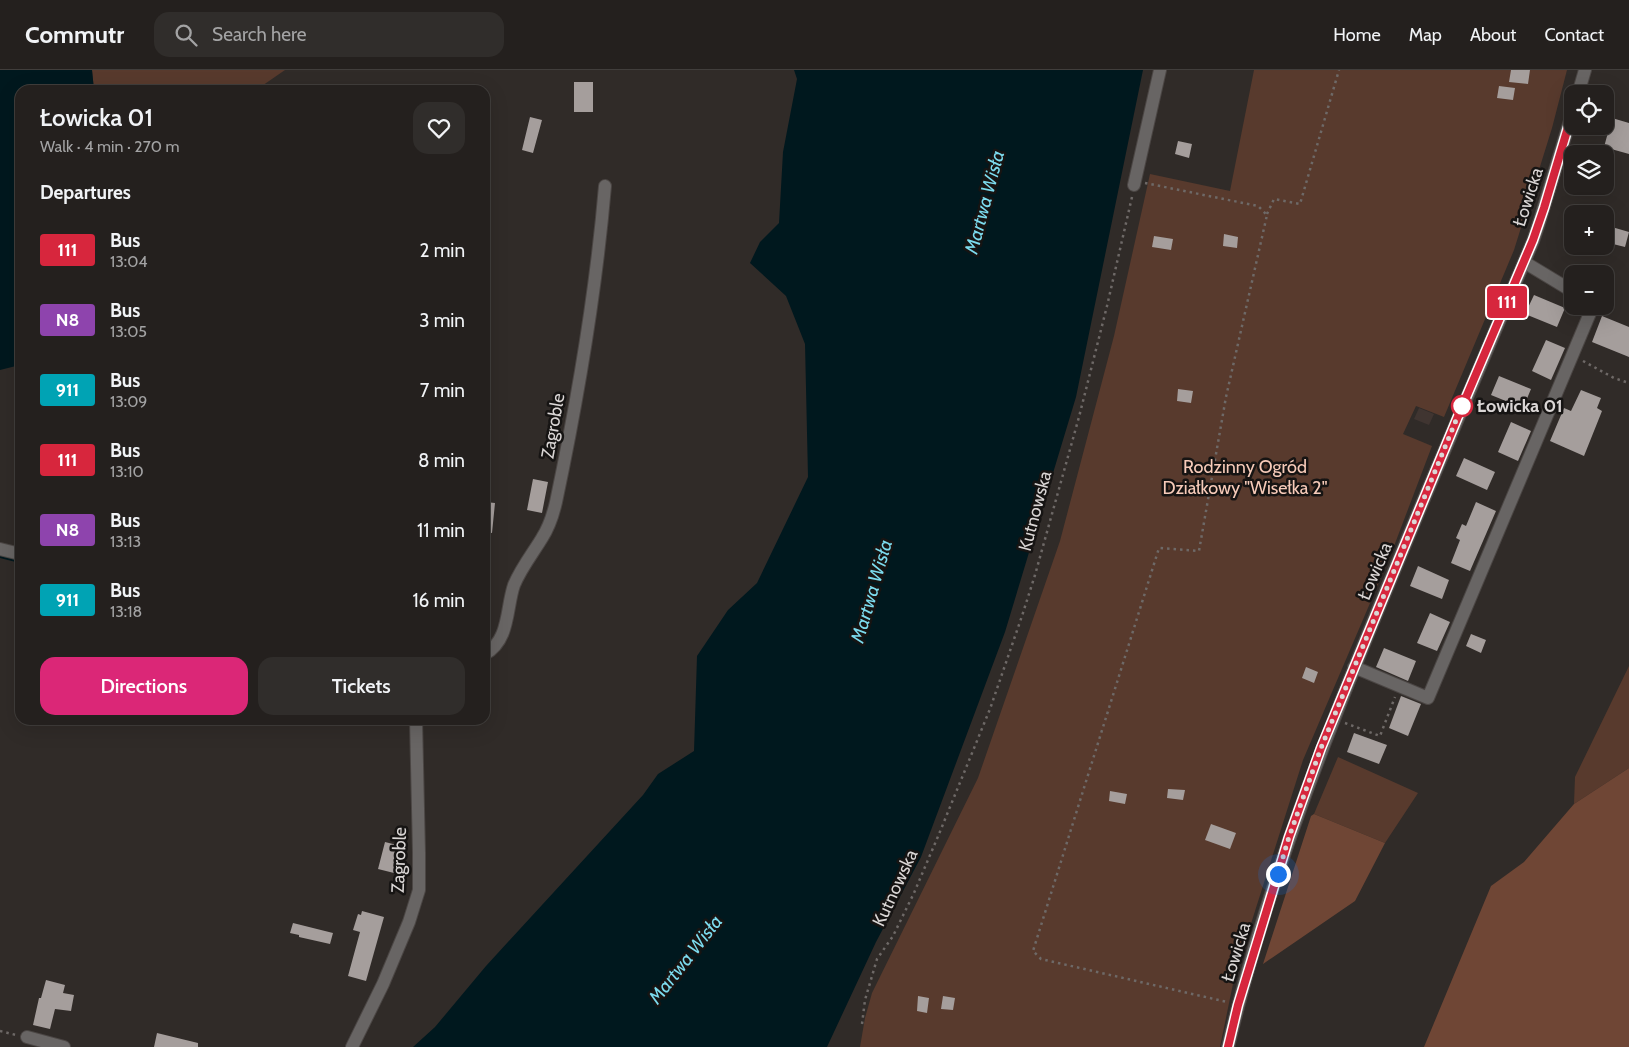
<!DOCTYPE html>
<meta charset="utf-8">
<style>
:root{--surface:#24201e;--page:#302d2b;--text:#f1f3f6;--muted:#a3a3a4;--line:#413e3c;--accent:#db2777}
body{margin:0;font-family:Cabin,sans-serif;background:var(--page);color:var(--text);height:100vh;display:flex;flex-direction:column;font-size:19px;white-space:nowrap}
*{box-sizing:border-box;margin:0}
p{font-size:16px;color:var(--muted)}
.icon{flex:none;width:28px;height:28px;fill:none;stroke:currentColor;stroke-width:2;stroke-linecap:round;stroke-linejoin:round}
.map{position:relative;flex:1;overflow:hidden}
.details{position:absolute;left:15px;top:15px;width:475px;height:640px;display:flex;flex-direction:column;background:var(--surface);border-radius:15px;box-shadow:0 5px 20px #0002,0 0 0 1px var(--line)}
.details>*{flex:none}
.badge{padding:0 10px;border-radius:4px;font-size:18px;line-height:32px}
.controls{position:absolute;left:1564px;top:15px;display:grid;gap:10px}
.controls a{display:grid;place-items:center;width:50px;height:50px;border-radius:10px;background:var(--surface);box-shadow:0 5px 20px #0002,0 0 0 1px var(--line);font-size:25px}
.you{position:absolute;width:25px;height:25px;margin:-12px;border:4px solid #fff;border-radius:50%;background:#1a73e8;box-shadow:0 0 0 8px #1a73e833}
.map>.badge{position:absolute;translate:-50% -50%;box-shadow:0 0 0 2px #fff}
h2{padding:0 25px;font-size:19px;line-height:45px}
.round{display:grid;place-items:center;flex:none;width:52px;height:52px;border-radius:15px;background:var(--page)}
.head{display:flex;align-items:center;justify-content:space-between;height:85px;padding:0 25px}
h1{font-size:24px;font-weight:600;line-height:38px}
.cta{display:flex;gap:10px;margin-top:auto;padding:10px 25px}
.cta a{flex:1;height:58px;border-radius:15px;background:var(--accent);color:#fff;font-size:20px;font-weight:600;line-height:58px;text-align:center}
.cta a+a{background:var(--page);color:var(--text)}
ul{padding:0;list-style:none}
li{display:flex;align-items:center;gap:15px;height:70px;padding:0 25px}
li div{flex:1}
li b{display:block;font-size:19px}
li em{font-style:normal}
li .badge{min-width:55px;font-weight:700;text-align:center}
header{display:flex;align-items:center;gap:30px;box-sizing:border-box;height:70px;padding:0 25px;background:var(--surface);border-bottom:1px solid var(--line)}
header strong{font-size:24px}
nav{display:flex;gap:28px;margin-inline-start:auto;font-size:18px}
.search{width:350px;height:45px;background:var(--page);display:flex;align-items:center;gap:12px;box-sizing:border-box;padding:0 18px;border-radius:15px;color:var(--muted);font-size:19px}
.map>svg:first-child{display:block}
</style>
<header>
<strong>Commutr</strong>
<div class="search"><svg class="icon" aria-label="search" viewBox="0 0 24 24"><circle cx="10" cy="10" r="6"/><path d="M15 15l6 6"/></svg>Search here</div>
<nav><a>Home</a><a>Map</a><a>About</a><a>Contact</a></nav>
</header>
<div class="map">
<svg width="1629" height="977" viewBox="0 0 1629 977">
<rect width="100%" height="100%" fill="#302b28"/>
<!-- built -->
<path fill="#403531" d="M 1419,338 L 1434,344 L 1429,355 L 1414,349 Z"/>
<!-- green -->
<path fill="#583a2d" d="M 92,0 L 285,0 L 256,20 L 94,20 Z
M 1254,0 L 1567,0 L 1552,58 L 1514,180 L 1444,347 L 1416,336 L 1403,364 L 1432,376 L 1391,484 L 1303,690 L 1235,904 L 1220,977 L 860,977 L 865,948 L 872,923 L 978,708 L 1060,471 L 1114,266 L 1150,104 L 1230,121 Z
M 1629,596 L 1629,698 L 1574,734 L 1575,707 Z
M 1338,687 L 1418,723 L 1385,773 L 1314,744 Z"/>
<!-- forest -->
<path fill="#6f4635" d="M 1629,698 L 1629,977 L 1424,977 L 1491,816 L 1524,792 L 1574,734 Z
M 1314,744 L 1385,773 L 1355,831 L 1263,894 L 1311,746 Z"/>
<!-- water -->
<path fill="#00181e" d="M 0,0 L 92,0 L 94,20 L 20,20 L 20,295 L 0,300 Z
M 794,0 L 1143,0 L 1076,327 L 1005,562 L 921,787 L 876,872 L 827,977 L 413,977 L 435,957 L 486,896 L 643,725 L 658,704 L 694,681 L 697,586 L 728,540 L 757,513 L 808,407 L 805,274 L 786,226 L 750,193 L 760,172 L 779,153 L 783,82 L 797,9 Z"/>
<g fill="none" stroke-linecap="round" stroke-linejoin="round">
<!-- stream -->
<path stroke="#00181e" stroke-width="4" d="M 0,486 L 20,491"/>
</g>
<!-- building -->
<path fill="#a59e9c" d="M 1511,0 L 1530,0 L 1528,14 L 1509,12 Z
M 574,12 L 593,12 L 593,42 L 574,42 Z
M 1499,16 L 1515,18 L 1513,30 L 1497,28 Z
M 530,47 L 542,50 L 533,83 L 522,80 Z
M 1612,48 L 1629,53 L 1629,84 L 1604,77 Z
M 1178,71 L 1192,74 L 1189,88 L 1175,84 Z
M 1605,155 L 1629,162 L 1625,177 L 1605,172 Z
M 1224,164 L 1238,167 L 1237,178 L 1223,176 Z
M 1154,166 L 1173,169 L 1171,180 L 1152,177 Z
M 1534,225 L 1565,238 L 1557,257 L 1525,244 Z
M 1602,246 L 1629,257 L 1629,287 L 1592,272 Z
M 1546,270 L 1565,278 L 1551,310 L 1532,301 Z
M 1499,306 L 1531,319 L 1523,338 L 1491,325 Z
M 1178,319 L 1193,321 L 1191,333 L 1177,331 Z
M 1581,320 L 1601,328 L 1597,338 L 1602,341 L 1584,386 L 1550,371 L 1564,338 L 1571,341 Z
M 1511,352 L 1531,361 L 1518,391 L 1498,382 Z
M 1464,388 L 1495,402 L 1487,420 L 1456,406 Z
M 533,409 L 548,412 L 542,443 L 527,440 Z
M 485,432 L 495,433 L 492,463 L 485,462 Z
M 1476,432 L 1496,441 L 1470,501 L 1451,493 L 1460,470 L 1456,468 L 1462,454 L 1466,456 Z
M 1418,496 L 1449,510 L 1442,529 L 1410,516 Z
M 1430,543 L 1450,552 L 1437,581 L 1417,573 Z
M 1471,564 L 1486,570 L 1481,583 L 1466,576 Z
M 1384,578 L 1416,591 L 1408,611 L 1376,597 Z
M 1306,597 L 1318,602 L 1314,613 L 1302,608 Z
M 1401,626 L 1421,634 L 1408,666 L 1389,658 Z
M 1354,663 L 1387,675 L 1379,694 L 1347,682 Z
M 1168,719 L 1185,720 L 1183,730 L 1167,728 Z
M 1110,721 L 1127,724 L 1125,734 L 1109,731 Z
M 1211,754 L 1236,763 L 1230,779 L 1205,770 Z
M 385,772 L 401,776 L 394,803 L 378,799 Z
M 362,841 L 384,847 L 366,911 L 348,906 L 360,862 L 353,860 L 358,844 L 361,845 Z
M 293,853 L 333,863 L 330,874 L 299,867 L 299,865 L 290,863 Z
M 46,910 L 65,915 L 63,923 L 74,925 L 71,941 L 55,939 L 50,959 L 33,955 L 39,928 L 41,928 Z
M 918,926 L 929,928 L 927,943 L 917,941 Z
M 943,926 L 955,928 L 953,940 L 941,939 Z
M 157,963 L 198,973 L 198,977 L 154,977 Z"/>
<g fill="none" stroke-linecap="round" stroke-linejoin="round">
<!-- minor casing -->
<g stroke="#4b4644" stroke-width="14">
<path id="minor" d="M 1578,24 L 1585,0
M 1134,115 L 1160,0
M 1524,192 L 1572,221
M 0,479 L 20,484
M 485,584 C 510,570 506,538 514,515 C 521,498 533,483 542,468 C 549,457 553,445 556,432 C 578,328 596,222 605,116
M 1354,597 L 1428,628 L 1593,236
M 27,967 L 64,977
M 352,977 L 383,914 L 409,852 L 419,820 L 419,783 L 416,650
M 1228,977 C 1266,815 1328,660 1392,506 C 1438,394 1486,283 1533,171 L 1539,153 L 1572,44"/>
</g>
<!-- path -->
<path stroke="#6e6967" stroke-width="2.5" stroke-dasharray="2.5 4" stroke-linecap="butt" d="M 1145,113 L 1258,136 L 1267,145 L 1226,327 L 1199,481 L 1159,478 L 1033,881 L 1041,889 L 1227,932
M 1267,144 L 1274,129 L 1300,134 L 1339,0
M 1583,291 L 1614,308 L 1629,313
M 1345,653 L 1380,666 L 1395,627
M 862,954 L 865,930 L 877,889 L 893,866 L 914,823 L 939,764 L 990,639 L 1022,546 L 1035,505 L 1079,347 L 1107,236 L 1132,127
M 0,961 L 16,965"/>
<!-- minor -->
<use href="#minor" stroke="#686564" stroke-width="12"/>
</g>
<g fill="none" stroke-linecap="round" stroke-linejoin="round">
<!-- line casing -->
<g stroke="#fff" stroke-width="11">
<path id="line" d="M 1228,977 L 1238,935 L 1289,767 L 1321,678 L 1459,344 L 1533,170 L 1544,138 L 1572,44"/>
</g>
<!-- line -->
<use href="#line" stroke="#d7263d" stroke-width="8"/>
<!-- walk -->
<path stroke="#dad6d5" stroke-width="5" stroke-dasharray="0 9" d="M 1278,804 L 1289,767 L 1321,678 L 1464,331 L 1462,336"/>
</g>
<!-- markers -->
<circle fill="#fff" stroke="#d7263d" stroke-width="2.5" cx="1462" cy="336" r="10"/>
<g text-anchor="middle" stroke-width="5" stroke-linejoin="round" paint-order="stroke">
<!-- street labels -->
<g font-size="18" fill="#dad6d5" stroke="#161413">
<text transform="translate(1528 127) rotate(-72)" y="6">Łowicka</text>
<text transform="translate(553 356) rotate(-80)" y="6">Zagroble</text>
<text transform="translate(1035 441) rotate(-75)" y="6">Kutnowska</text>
<text transform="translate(1375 501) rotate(-67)" y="6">Łowicka</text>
<text transform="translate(399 790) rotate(-88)" y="6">Zagroble</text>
<text transform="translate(895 818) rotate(-65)" y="6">Kutnowska</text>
<text transform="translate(1236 882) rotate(-73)" y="6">Łowicka</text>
</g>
<!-- stop labels -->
<g font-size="18" font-weight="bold" fill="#dad6d5" stroke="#161413" text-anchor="start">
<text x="1477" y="342">Łowicka 01</text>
</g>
<!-- park labels -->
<g font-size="18" fill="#f7cbb9" stroke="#161413">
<text x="1245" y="403">Rodzinny Ogród<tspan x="1245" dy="21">Działkowy "Wisełka 2"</tspan></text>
</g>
<!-- water labels -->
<g font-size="19" font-style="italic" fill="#7cdbee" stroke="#161413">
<text transform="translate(984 132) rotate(-75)" y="7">Martwa Wisła</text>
<text transform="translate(871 521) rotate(-74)" y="7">Martwa Wisła</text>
<text transform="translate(685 889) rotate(-52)" y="7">Martwa Wisła</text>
</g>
</g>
</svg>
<div class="controls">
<a><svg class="icon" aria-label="locate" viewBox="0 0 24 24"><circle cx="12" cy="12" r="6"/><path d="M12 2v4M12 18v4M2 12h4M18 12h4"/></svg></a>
<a><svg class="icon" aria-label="layers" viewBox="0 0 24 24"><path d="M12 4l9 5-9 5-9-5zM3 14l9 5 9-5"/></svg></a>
<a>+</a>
<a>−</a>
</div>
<div class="you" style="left:1278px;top:804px"></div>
<b class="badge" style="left:1507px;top:232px;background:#d7263d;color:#fff">111</b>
<section class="details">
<div class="head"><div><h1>Łowicka 01</h1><p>Walk · 4 min · 270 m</p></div><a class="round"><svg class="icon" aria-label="heart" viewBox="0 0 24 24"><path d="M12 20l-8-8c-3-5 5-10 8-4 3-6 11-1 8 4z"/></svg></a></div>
<h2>Departures</h2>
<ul>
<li><span class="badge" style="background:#d7263d;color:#fff">111</span><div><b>Bus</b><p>13:04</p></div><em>2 min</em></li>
<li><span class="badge" style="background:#8e44ad;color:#fff">N8</span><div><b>Bus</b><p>13:05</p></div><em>3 min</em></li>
<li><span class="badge" style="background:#00a3b4;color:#fff">911</span><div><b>Bus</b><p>13:09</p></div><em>7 min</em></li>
<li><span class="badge" style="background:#d7263d;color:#fff">111</span><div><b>Bus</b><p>13:10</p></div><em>8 min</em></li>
<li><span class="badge" style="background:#8e44ad;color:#fff">N8</span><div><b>Bus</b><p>13:13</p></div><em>11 min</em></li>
<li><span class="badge" style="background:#00a3b4;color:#fff">911</span><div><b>Bus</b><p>13:18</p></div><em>16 min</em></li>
</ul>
<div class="cta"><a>Directions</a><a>Tickets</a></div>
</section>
</div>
